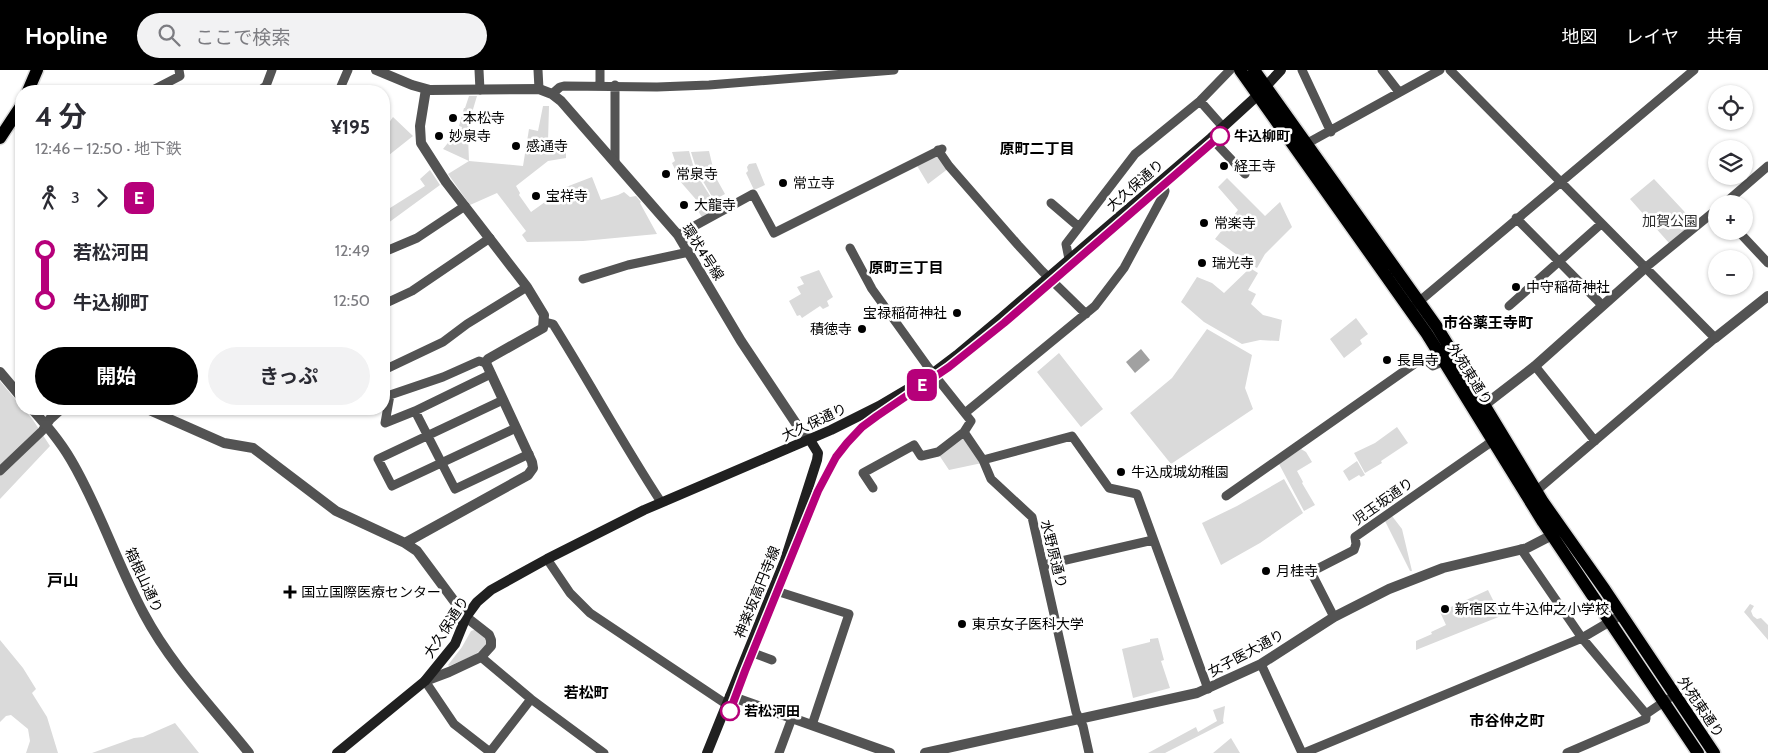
<!DOCTYPE html>
<html lang="ja">
<meta charset="utf-8">
<style>
:root{--surface:#fff;--page:#f2f2f3;--text:#2b2b33;--muted:#7c7c81;--accent:#000}
body{margin:0;font-family:Cabin,"Noto Sans JP",sans-serif;background:var(--page);color:var(--text);height:100vh;display:flex;flex-direction:column;font-size:19px;white-space:nowrap}
*{box-sizing:border-box;margin:0}
p{font-size:16px;color:var(--muted)}
.icon{flex:none;width:28px;height:28px;fill:none;stroke:currentColor;stroke-width:2;stroke-linecap:round;stroke-linejoin:round}
.map{position:relative;flex:1;overflow:hidden}
.panel{position:absolute;left:15px;top:15px;width:375px;height:330px;display:flex;flex-direction:column;background:var(--surface);border-radius:20px;box-shadow:0 1px 4px #0004}
.panel>*{flex:none}
.badge{padding:0 10px;border-radius:8px;font-size:18px;line-height:32px}
.controls{position:absolute;left:1708px;top:15px;display:grid;gap:10px}
.controls a{display:grid;place-items:center;width:45px;height:45px;border-radius:50%;background:var(--surface);box-shadow:0 1px 4px #0004;font-size:25px}
.map>.badge{position:absolute;translate:-50% -50%;box-shadow:0 0 0 2px #fff}
.legs{display:flex;align-items:center;gap:8px;height:55px;padding:0 20px;font-size:16px}
.legs p{margin-inline-start:auto}
.summary{display:flex;align-items:center;justify-content:space-between;height:85px;padding:0 20px}
h1{font-size:28px;font-weight:700;line-height:38px}
.button{display:flex;gap:10px;margin-top:auto;padding:10px 20px}
.button a{flex:1;height:58px;border-radius:30px;background:var(--accent);color:#fff;font-size:20px;font-weight:700;line-height:58px;text-align:center}
.button a+a{background:var(--page);color:var(--text)}
ul{padding:0 20px;list-style:none}
li{display:flex;align-items:center;gap:18px;height:50px;font-size:19px}
li i{display:grid;place-items:center;width:8px;height:100%;margin:0 6px;background:currentColor}
li i::after{content:'';width:12px;height:12px;margin:-6px;border:4px solid;border-radius:50%;background:var(--surface)}
li p{margin-inline-start:auto}
li:first-child i{background:linear-gradient(#0000 50%,currentColor 0)}
li:last-child i{background:linear-gradient(currentColor 50%,#0000 0)}
header{display:flex;align-items:center;gap:30px;box-sizing:border-box;height:70px;padding:0 25px;background:var(--accent);color:#fff}
header strong{font-size:24px}
nav{display:flex;gap:28px;margin-inline-start:auto;font-size:18px}
.search{width:350px;height:45px;background:var(--page);display:flex;align-items:center;gap:12px;box-sizing:border-box;padding:0 18px;border-radius:28px;color:var(--muted);font-size:19px}
.map>svg:first-child{display:block}
</style>
<header>
<strong>Hopline</strong>
<div class="search"><svg class="icon" aria-label="search" viewBox="0 0 24 24"><circle cx="10" cy="10" r="6"/><path d="M15 15l6 6"/></svg>ここで検索</div>
<nav><a>地図</a><a>レイヤ</a><a>共有</a></nav>
</header>
<div class="map">
<svg width="1768" height="683" viewBox="0 0 1768 683">
<rect width="100%" height="100%" fill="#fff"/>
<!-- green -->
<path fill="#dadada" d="M 469,26 L 477,26 L 468,56 L 470,57 L 468,67 L 469,91 L 443,79 L 456,63 L 460,64 L 462,57 L 459,56 L 464,38 L 465,38 Z
M 543,36 L 549,36 L 548,72 L 566,73 L 566,88 L 548,91 L 516,116 L 520,123 L 519,125 L 531,142 L 566,117 L 592,107 L 601,130 L 618,125 L 624,122 L 630,127 L 636,126 L 641,132 L 640,133 L 657,164 L 583,171 L 527,172 L 522,165 L 526,161 L 497,123 L 470,135 L 448,104 L 469,91 L 523,96 L 529,59 L 538,61 Z
M 393,47 L 413,66 L 384,89 L 384,72 L 389,64 L 384,60 Z
M 689,81 L 695,102 L 719,140 L 703,149 L 697,139 L 700,138 L 699,133 L 679,110 L 693,102 L 679,108 L 672,93 L 675,91 L 672,82 Z
M 709,81 L 715,106 L 725,124 L 714,130 L 697,101 L 691,82 Z
M 937,83 L 949,98 L 928,114 L 916,94 Z
M 756,93 L 765,115 L 754,120 L 746,103 L 748,101 L 747,97 L 749,94 Z
M 430,100 L 440,115 L 384,156 L 384,130 L 390,138 L 425,116 L 420,109 Z
M 1227,108 L 1265,146 L 1280,132 L 1292,157 L 1265,184 L 1257,198 L 1248,193 L 1215,169 L 1238,140 L 1218,117 Z
M 1654,109 L 1695,153 L 1669,173 L 1630,129 Z
M 1250,198 L 1258,203 L 1248,220 L 1256,224 L 1251,234 L 1263,245 L 1282,250 L 1279,271 L 1260,270 L 1242,274 L 1204,252 L 1181,232 L 1197,207 L 1212,213 L 1224,223 Z
M 819,200 L 833,227 L 827,231 L 829,236 L 823,239 L 820,236 L 802,248 L 800,245 L 797,246 L 789,231 L 801,224 L 797,217 L 804,214 L 800,207 Z
M 1356,248 L 1368,264 L 1360,270 L 1362,274 L 1344,288 L 1330,269 Z
M 1207,259 L 1252,285 L 1245,318 L 1253,339 L 1171,394 L 1130,343 L 1172,308 Z
M 1059,283 L 1103,339 L 1081,357 L 1037,302 Z
M 0,311 L 21,336 L 21,339 L 24,339 L 33,350 L 50,376 L 0,429 Z
M 1397,357 L 1408,373 L 1381,391 L 1382,393 L 1365,403 L 1354,383 L 1375,373 Z
M 959,369 L 965,369 L 982,393 L 949,400 L 939,385 Z
M 1301,379 L 1306,382 L 1312,392 L 1297,401 L 1303,412 L 1302,413 L 1315,435 L 1304,441 L 1279,394 Z
M 1357,391 L 1365,405 L 1361,407 L 1359,405 L 1349,411 L 1343,401 Z
M 1284,409 L 1303,443 L 1260,473 L 1221,495 L 1202,453 L 1237,436 Z
M 1392,446 L 1402,459 L 1412,501 L 1410,501 L 1385,451 Z
M 1488,520 L 1501,546 L 1416,580 L 1416,571 L 1432,564 L 1431,562 L 1446,555 L 1440,542 Z
M 1750,534 L 1754,536 L 1751,541 L 1753,546 L 1757,549 L 1761,548 L 1768,555 L 1768,570 L 1744,542 Z
M 477,559 L 486,569 L 487,574 L 475,585 L 449,596 L 448,595 L 462,577 L 471,561 Z
M 1158,568 L 1164,590 L 1161,591 L 1170,618 L 1133,628 L 1122,579 L 1150,572 L 1150,569 Z
M 0,570 L 23,598 L 36,619 L 32,623 L 47,647 L 58,683 L 26,683 L 30,671 L 28,659 L 11,645 L 6,646 L 0,652 Z
M 1225,636 L 1223,651 L 1224,653 L 1165,683 L 1148,683 L 1196,657 L 1198,662 L 1217,651 L 1213,640 Z
M 175,653 L 199,683 L 92,683 L 134,668 L 143,667 Z
M 1231,668 L 1240,683 L 1213,683 Z"/>
<!-- water -->
<path fill="#a1a1a1" d="M 1141,279 L 1150,290 L 1135,303 L 1126,292 Z"/>
<g fill="none" stroke-linecap="round" stroke-linejoin="round">
<!-- primary casing -->
<g stroke="#dbdbdb" stroke-width="15">
<path id="primary" d="M 1240,0 L 1427,264 L 1543,452 L 1698,683
M 1254,0 L 1437,257 L 1543,432 L 1605,520 L 1714,683
M 28,21 L 37,0
M 0,68 L 21,36"/>
</g>
<!-- minor -->
<path stroke="#535353" stroke-width="9" d="M 479,0 L 480,20
M 538,0 L 539,19
M 600,0 L 600,15
M 1302,0 L 1331,62
M 1382,0 L 1399,22
M 1450,0 L 1715,268 L 1536,421
M 615,15 L 615,92
M 151,21 L 180,6 L 179,0
M 259,21 L 266,16 L 272,0
M 339,21 L 348,0
M 552,24 L 560,17 L 564,16 L 657,17 L 709,15 L 894,0
M 1200,31 L 1223,57
M 1211,68 L 1245,104
M 1306,74 L 1440,0
M 938,80 L 949,96 L 1018,175 L 1042,201 L 1086,244
M 1051,133 L 1079,157
M 1724,134 L 1768,96
M 1516,148 L 1602,235
M 1738,161 L 1768,193
M 678,165 L 753,124 L 774,163 L 942,79
M 850,178 L 872,219 L 928,297 L 971,351 L 964,362 L 938,382 L 921,386 L 914,375 L 863,403 L 873,418
M 384,182 L 417,168 L 465,136
M 1069,189 L 1066,174 L 1135,84 L 1200,31 L 1230,0
M 1645,198 L 1716,140
M 583,209 L 628,195 L 689,182
M 384,234 L 412,221 L 490,168
M 1415,235 L 1694,0
M 1509,236 L 1601,154
M 545,252 L 553,254 C 590,313 623,374 661,432
M 486,293 L 479,291 L 443,307 L 390,325 L 385,353 L 415,341 L 491,304
M 1535,296 L 1595,371
M 384,300 L 443,272 L 467,254 L 527,217
M 503,330 L 378,389 L 392,416 L 516,358
M 415,341 L 455,419 L 529,384
M 965,343 L 1095,236 L 1124,198 L 1164,124 L 1165,121 L 1161,111
M 964,362 L 983,390 L 991,409 L 1032,447 L 1076,642 L 1083,656 L 1089,683
M 983,390 L 1072,366 L 1109,418 L 1137,424 L 1208,619
M 0,401 L 42,361 L 46,355
M 1226,426 L 1420,290 L 1426,290 L 1433,296 L 1444,291
M 1521,479 L 1582,568 L 1646,644 L 1646,649 L 1567,683
M 547,489 L 570,523 L 590,543 L 726,634
M 1044,495 L 1153,470
M 773,520 L 849,544 L 812,655
M 1334,547 L 1311,502 L 1354,480 L 1356,474 L 1355,467 L 1494,370
M 748,581 L 772,590
M 481,587 L 531,629 L 604,683
M 1261,594 L 1302,683
M 425,611 L 454,654 L 490,682 L 531,629
M 1646,644 L 1668,629
M 779,683 L 792,648
M 1304,683 L 1582,568 L 1621,545"/>
<!-- tertiary -->
<path stroke="#535353" stroke-width="10" d="M 376,0 L 412,15 L 430,20 L 539,19 L 552,24 L 561,31 L 678,165 L 741,271 L 801,361 L 810,370
M 1715,268 L 1768,226
M 0,302 L 21,327
M 32,339 C 46,355 60,371 71,390 C 100,439 117,494 144,544 C 171,595 213,638 249,683
M 147,339 L 224,373 L 253,378 L 336,441 L 405,473 L 417,481 L 466,547 L 489,565 L 491,570 L 491,576 L 481,587 L 449,602 L 425,611
M 1478,340 L 1535,296 L 1645,198
M 46,355 L 50,349 L 61,339
M 405,473 L 528,405 L 533,398 L 532,392 L 486,293 L 488,289 L 543,258 L 544,245 L 527,217 L 446,112 L 421,73 L 420,56 L 426,19
M 730,626 L 890,683
M 925,683 L 1197,623 L 1261,594 L 1334,547 L 1389,519 L 1443,498 L 1527,478 L 1558,462"/>
<!-- secondary -->
<path stroke="#202020" stroke-width="10" d="M 337,683 L 425,611 L 455,574 L 466,547 L 477,532 L 491,520 L 547,489 L 644,440 L 831,360 L 879,336 L 928,307 L 957,285 L 1001,248 L 1211,68 L 1258,25 L 1281,0
M 707,683 L 785,490 L 817,390 L 818,383 L 810,370"/>
<!-- primary -->
<use href="#primary" stroke="#000" stroke-width="12"/>
</g>
<g fill="none" stroke-linecap="round" stroke-linejoin="round">
<!-- line-1 casing -->
<g stroke="#fff" stroke-width="11">
<path id="line-1" d="M 730,641 L 745,601 L 818,421 L 836,387 L 847,373 L 862,357 L 877,346 L 949,297 L 1004,253 L 1220,66"/>
</g>
<!-- line-1 -->
<use href="#line-1" stroke="#b6007a" stroke-width="8"/>
</g>
<!-- markers -->
<g fill="#000" stroke="#fff" stroke-width="2">
<circle cx="453" cy="48" r="5"/>
<circle cx="439" cy="66" r="5"/>
<circle cx="516" cy="76" r="5"/>
<circle cx="1224" cy="96" r="5"/>
<circle cx="666" cy="104" r="5"/>
<circle cx="783" cy="113" r="5"/>
<circle cx="536" cy="126" r="5"/>
<circle cx="684" cy="135" r="5"/>
<circle cx="1204" cy="153" r="5"/>
<circle cx="1202" cy="193" r="5"/>
<circle cx="1516" cy="217" r="5"/>
<circle cx="957" cy="243" r="5"/>
<circle cx="862" cy="259" r="5"/>
<circle cx="1387" cy="290" r="5"/>
<circle cx="1121" cy="402" r="5"/>
<circle cx="1266" cy="501" r="5"/>
<path d="M287.5 514.5h5v5h5v5h-5v5h-5v-5h-5v-5h5z"/>
<circle cx="1445" cy="539" r="5"/>
<circle cx="962" cy="554" r="5"/>
</g>
<g fill="#fff" stroke="#b6007a" stroke-width="2.5">
<circle cx="1220" cy="66" r="9"/>
<circle cx="730" cy="641" r="9"/>
</g>
<g text-anchor="middle" stroke-width="5" stroke-linejoin="round" paint-order="stroke">
<!-- poi labels -->
<g font-size="14" fill="#000" stroke="#fff" text-anchor="start">
<text x="463" y="53">本松寺</text>
<text x="449" y="71">妙泉寺</text>
<text x="526" y="81">感通寺</text>
<text x="1234" y="101">経王寺</text>
<text x="676" y="109">常泉寺</text>
<text x="793" y="118">常立寺</text>
<text x="546" y="131">宝祥寺</text>
<text x="694" y="140">大龍寺</text>
<text x="1214" y="158">常楽寺</text>
<text x="1212" y="198">瑞光寺</text>
<text x="1526" y="222">中守稲荷神社</text>
<text x="947" y="248" text-anchor="end">宝禄稲荷神社</text>
<text x="852" y="264" text-anchor="end">積徳寺</text>
<text x="1397" y="295">長昌寺</text>
<text x="1131" y="407">牛込成城幼稚園</text>
<text x="1276" y="506">月桂寺</text>
<text x="301" y="527">国立国際医療センター</text>
<text x="1455" y="544">新宿区立牛込仲之小学校</text>
<text x="972" y="559">東京女子医科大学</text>
</g>
<!-- stop labels -->
<g font-size="14" font-weight="bold" fill="#000" stroke="#fff" text-anchor="start">
<text x="1234" y="71">牛込柳町</text>
<text x="744" y="646">若松河田</text>
</g>
<!-- street labels -->
<g font-size="14" fill="#000" stroke="#fff">
<text transform="translate(1135 115) rotate(-41)" y="5">大久保通り</text>
<text transform="translate(703 182) rotate(57)" y="5">環状4号線</text>
<text transform="translate(1470 304) rotate(58)" y="5">外苑東通り</text>
<text transform="translate(814 352) rotate(-25)" y="5">大久保通り</text>
<text transform="translate(1383 431) rotate(-35)" y="5">児玉坂通り</text>
<text transform="translate(1054 484) rotate(76)" y="5">水野原通り</text>
<text transform="translate(144 510) rotate(65)" y="5">箱根山通り</text>
<text transform="translate(757 522) rotate(-68)" y="5">神楽坂高円寺線</text>
<text transform="translate(446 557) rotate(-57)" y="5">大久保通り</text>
<text transform="translate(1246 583) rotate(-28)" y="5">女子医大通り</text>
<text transform="translate(1701 637) rotate(56)" y="5">外苑東通り</text>
</g>
<!-- park labels -->
<g font-size="14" fill="#313131" stroke="#fff">
<text x="1670" y="156">加賀公園</text>
</g>
<!-- neighbourhood labels -->
<g font-size="15" font-weight="bold" fill="#000" stroke="#fff">
<text x="1037" y="84">原町二丁目</text>
<text x="906" y="203">原町三丁目</text>
<text x="1488" y="258">市谷薬王寺町</text>
<text x="586" y="628">若松町</text>
<text x="1507" y="656">市谷仲之町</text>
</g>
<!-- quarter labels -->
<g font-size="16" font-weight="bold" fill="#000" stroke="#fff">
<text x="63" y="516">戸山</text>
</g>
</g>
</svg>
<div class="controls">
<a><svg class="icon" aria-label="locate" viewBox="0 0 24 24"><circle cx="12" cy="12" r="6"/><path d="M12 2v4M12 18v4M2 12h4M18 12h4"/></svg></a>
<a><svg class="icon" aria-label="layers" viewBox="0 0 24 24"><path d="M12 4l9 5-9 5-9-5zM3 14l9 5 9-5"/></svg></a>
<a>+</a>
<a>−</a>
</div>
<b class="badge" style="left:922px;top:315px;background:#b6007a;color:#fff">E</b>
<section class="panel">
<div class="summary"><div><h1>4 分</h1><p>12:46 – 12:50 · 地下鉄</p></div><b>¥195</b></div>
<div class="legs"><svg class="icon" aria-label="walk" viewBox="0 0 24 24"><circle cx="13" cy="4" r="2"/><path d="M13 8l-2 6 4 7M11 14l-3 7M7 12l3-4h3l4 4"/></svg>3<svg class="icon" aria-label="forward" viewBox="0 0 24 24"><path d="M9 5l7 7-7 7"/></svg><b class="badge" style="background:#b6007a;color:#fff">E</b></div>
<ul>
<li><i style="color:#b6007a"></i><b>若松河田</b><p>12:49</p></li>
<li><i style="color:#b6007a"></i><b>牛込柳町</b><p>12:50</p></li>
</ul>
<div class="button"><a>開始</a><a>きっぷ</a></div>
</section>
</div>
